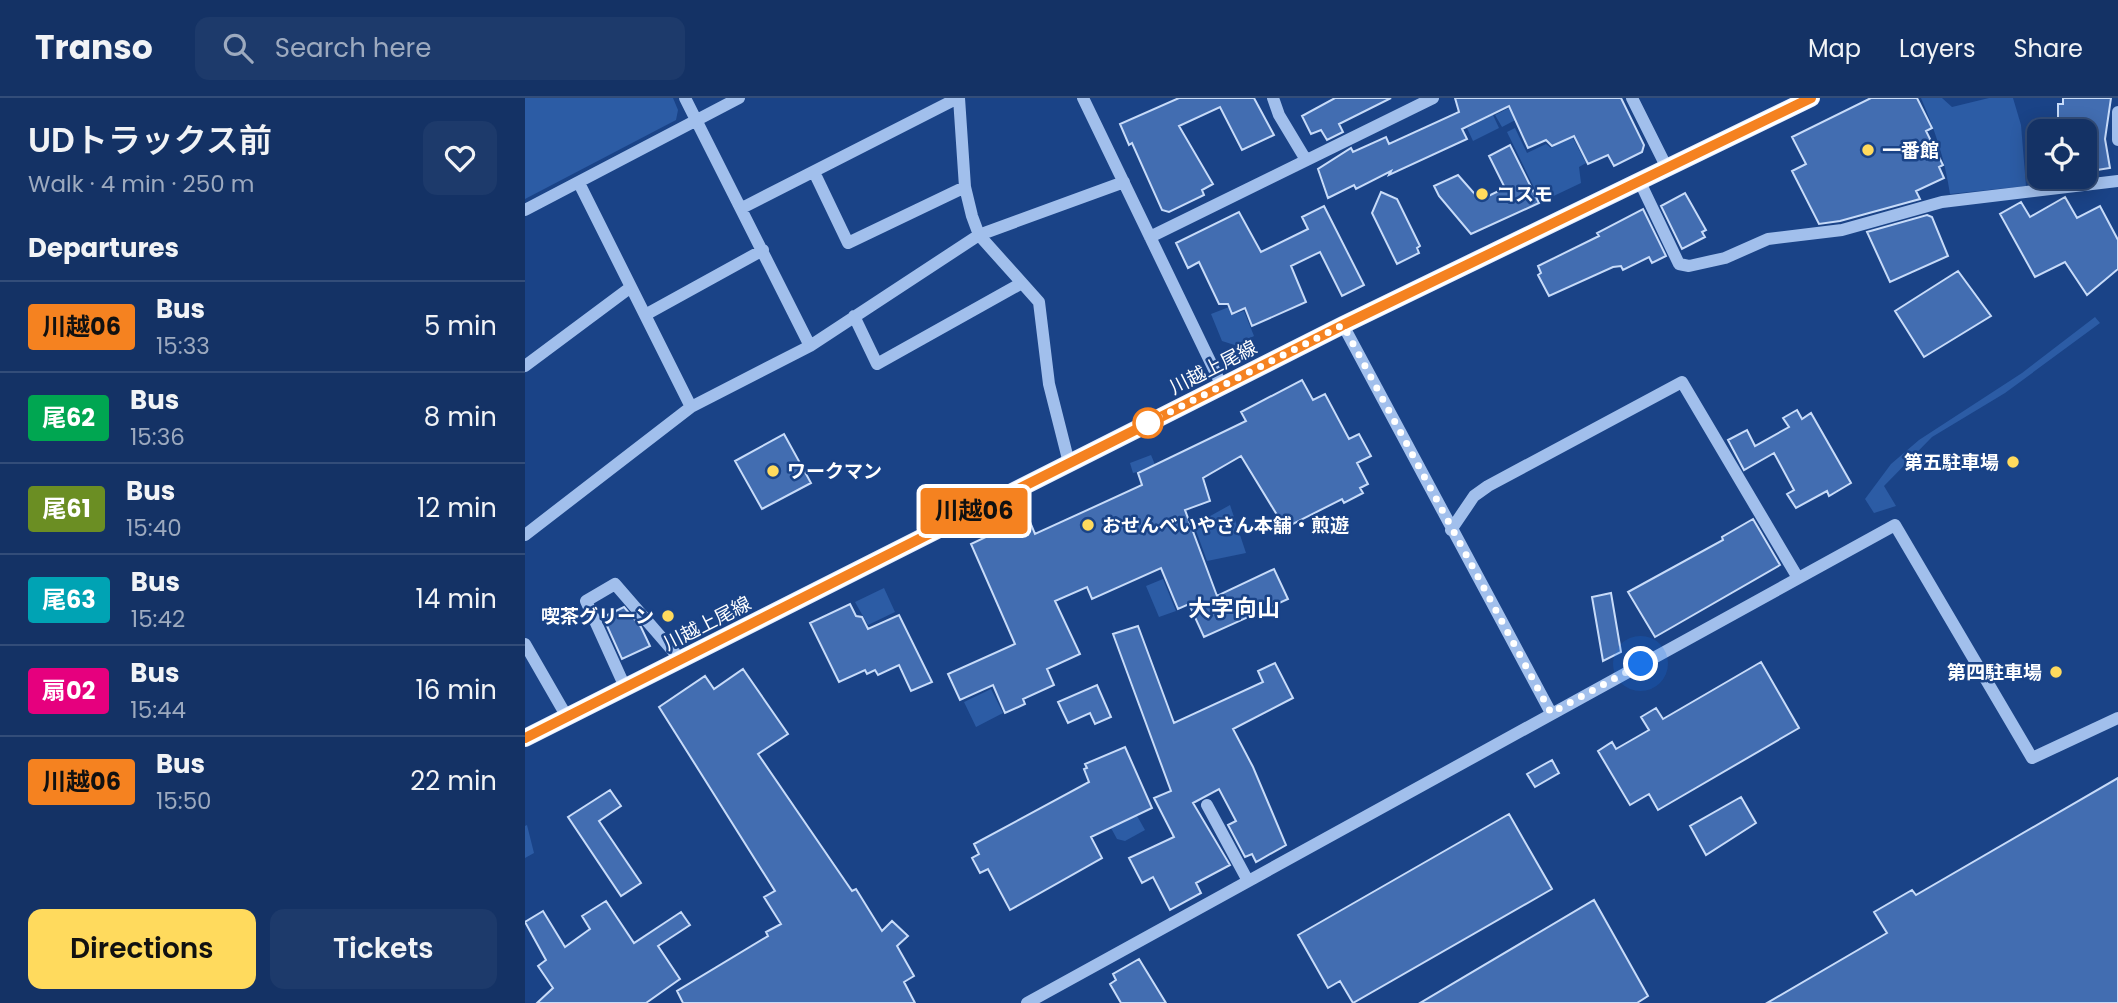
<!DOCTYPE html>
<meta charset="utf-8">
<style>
:root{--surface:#143265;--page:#1d3a6b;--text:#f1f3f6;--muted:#9daabf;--line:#334d79;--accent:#ffda5d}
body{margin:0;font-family:Poppins,"Noto Sans JP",sans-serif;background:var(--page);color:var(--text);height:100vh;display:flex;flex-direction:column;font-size:26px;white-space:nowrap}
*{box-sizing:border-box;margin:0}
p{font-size:23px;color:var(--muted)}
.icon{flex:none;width:38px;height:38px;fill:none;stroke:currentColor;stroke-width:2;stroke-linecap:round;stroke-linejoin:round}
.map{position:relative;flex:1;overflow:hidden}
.sheet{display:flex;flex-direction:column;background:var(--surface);width:525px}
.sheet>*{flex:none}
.badge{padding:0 14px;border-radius:5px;font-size:24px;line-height:46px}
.buttons{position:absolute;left:1502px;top:21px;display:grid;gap:14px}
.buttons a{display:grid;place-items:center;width:70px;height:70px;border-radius:14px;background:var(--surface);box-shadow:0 4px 18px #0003,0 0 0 2px var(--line);font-size:35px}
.you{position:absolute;width:35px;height:35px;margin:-18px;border:5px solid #fff;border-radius:50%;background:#1a73e8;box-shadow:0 0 0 10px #1a73e833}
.map>.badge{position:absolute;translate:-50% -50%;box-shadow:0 0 0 4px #fff}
h2{padding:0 28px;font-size:26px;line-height:63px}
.round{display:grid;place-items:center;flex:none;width:74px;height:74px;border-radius:14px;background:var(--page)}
.summary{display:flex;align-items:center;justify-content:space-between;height:119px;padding:0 28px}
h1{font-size:33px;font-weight:600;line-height:52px}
.primary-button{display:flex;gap:14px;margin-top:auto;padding:14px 28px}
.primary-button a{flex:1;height:80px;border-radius:14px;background:var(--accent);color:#111;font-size:28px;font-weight:600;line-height:80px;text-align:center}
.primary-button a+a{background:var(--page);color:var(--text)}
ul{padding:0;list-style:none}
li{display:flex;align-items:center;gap:21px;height:91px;padding:0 28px;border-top:2px solid var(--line)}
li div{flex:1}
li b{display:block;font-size:26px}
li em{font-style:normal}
li .badge{min-width:77px;font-weight:700;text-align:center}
header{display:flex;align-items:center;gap:42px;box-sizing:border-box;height:98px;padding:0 35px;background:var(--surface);border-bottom:2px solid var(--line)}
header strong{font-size:33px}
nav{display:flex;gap:38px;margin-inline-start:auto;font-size:24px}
.search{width:490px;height:63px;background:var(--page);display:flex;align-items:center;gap:18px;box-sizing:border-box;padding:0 24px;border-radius:14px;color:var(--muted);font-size:26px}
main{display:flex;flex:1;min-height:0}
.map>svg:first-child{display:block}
</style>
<header>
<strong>Transo</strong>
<div class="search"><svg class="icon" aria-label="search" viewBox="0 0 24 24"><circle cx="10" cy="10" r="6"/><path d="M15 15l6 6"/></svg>Search here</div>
<nav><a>Map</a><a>Layers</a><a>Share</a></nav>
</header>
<main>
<section class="sheet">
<div class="summary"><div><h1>UDトラックス前</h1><p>Walk · 4 min · 250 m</p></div><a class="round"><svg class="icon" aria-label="heart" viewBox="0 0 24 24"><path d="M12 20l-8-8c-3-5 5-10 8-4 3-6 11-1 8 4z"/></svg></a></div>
<h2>Departures</h2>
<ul>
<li><span class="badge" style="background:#f58220;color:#111">川越06</span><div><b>Bus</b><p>15:33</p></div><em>5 min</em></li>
<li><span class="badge" style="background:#00a651;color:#fff">尾62</span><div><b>Bus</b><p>15:36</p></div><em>8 min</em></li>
<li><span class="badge" style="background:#6b8e23;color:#fff">尾61</span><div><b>Bus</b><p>15:40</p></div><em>12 min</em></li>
<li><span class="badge" style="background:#00a3b4;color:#fff">尾63</span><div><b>Bus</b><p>15:42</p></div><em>14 min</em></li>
<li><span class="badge" style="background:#e6007e;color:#fff">扇02</span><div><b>Bus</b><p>15:44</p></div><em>16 min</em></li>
<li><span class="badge" style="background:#f58220;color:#111">川越06</span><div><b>Bus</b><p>15:50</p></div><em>22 min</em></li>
</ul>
<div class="primary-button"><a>Directions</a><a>Tickets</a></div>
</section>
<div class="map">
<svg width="1593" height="905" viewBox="0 0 1593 905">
<rect width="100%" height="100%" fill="#1a4387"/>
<!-- green -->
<path fill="#2c5ca5" d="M 0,0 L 148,0 L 153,12 L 151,22 L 0,101 Z
M 1396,0 L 1417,0 L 1427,9 L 1464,0 L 1488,0 L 1496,27 L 1501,88 L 1425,96 C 1420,62 1410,32 1396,0 Z
M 994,5 L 1000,17 L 977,29 L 970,17 Z
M 968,17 L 974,30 L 948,43 L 942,30 Z
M 990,30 L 1002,55 L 1021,46 L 1026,50 L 1047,38 L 1061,65 L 1054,69 L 1056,85 L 1016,104 L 982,34 Z
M 704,209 L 707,217 L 719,213 L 729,238 L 725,240 L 727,246 L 719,250 L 697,243 L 686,216 Z
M 1570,219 L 1575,225 L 1480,295 L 1407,339 L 1359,388 L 1371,408 L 1349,415 L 1340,401 L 1366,366 L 1394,342 L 1497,275 Z
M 626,357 L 631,369 L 608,375 L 605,365 Z
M 705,407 L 721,455 L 682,463 L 669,427 Z
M 638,481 L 651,513 L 634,519 L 621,488 Z
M 359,490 L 370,514 L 343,527 L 330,504 Z
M 466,591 L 478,615 L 451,629 L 439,604 Z
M 611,716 L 620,732 L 600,743 L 592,741 L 586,730 Z
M 2,727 L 9,755 L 0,760 L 0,728 Z"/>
<!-- building -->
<path fill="#426db1" stroke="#c7dbf9" stroke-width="2" d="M 654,0 L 729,0 L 749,37 L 717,52 L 695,9 L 654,28 L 688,86 L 677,92 L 679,97 L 644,114 L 637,112 L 607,45 L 604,47 L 595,26 Z
M 810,0 L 866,0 L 814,26 L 818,34 L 802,42 L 796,32 L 786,36 L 777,18 Z
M 930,0 L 1096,0 L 1119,47 L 1117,54 L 1089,68 L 1083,57 L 1063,66 L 1049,38 L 1027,48 L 1021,42 L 1003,50 L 984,8 L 937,31 L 942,41 L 864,77 L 866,73 L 831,91 L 829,87 L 803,100 L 793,71 L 826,50 L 828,54 L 861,39 L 864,46 L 934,14 Z
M 1346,0 L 1392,0 L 1407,30 L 1401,33 L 1418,67 L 1414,69 L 1419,80 L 1391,93 L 1395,101 L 1315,123 L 1294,126 L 1267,73 L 1281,66 L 1267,39 Z
M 1538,0 L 1586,0 L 1580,41 L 1585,70 L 1559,74 L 1559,29 L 1533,28 L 1533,6 L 1538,6 Z
M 985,47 L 1014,105 L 946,136 L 914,98 L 909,88 L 933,77 L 955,102 L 980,90 L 964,58 Z
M 856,94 L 872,101 L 895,148 L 892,150 L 894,155 L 872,166 L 847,115 Z
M 1160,95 L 1181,132 L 1177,134 L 1180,139 L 1157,151 L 1136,108 Z
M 1540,99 L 1552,120 L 1575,108 L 1593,142 L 1593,171 L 1562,197 L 1540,164 L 1510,179 L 1475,116 L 1496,104 L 1505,119 Z
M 799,108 L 839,187 L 817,198 L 795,154 L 766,168 L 781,204 L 727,228 L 720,210 L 707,216 L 703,206 L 694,206 L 674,164 L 663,170 L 651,145 L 714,114 L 736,154 L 783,131 L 777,119 Z
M 1118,111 L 1141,158 L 1127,165 L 1124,159 L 1098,172 L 1096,168 L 1088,169 L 1024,198 L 1013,177 L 1016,175 L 1013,168 L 1074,138 L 1072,135 Z
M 1402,117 L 1407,119 L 1423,158 L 1365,184 L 1342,134 Z
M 1433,173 L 1466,218 L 1399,259 L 1370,213 Z
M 777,282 L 788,302 L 800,296 L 824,341 L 834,336 L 846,358 L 832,365 L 843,386 L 835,390 L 838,395 L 819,405 L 817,401 L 760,430 L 716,358 L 678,380 L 685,403 L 660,412 L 692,498 L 749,471 L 763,501 L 679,539 L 664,506 L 653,511 L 636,470 L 567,501 L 562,489 L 530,503 L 555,556 L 522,571 L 529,587 L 498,601 L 500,606 L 480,615 L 468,587 L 435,602 L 423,576 L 490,546 L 446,446 L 503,419 L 510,436 L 617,387 L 613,375 L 721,323 L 716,314 Z
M 1272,312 L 1277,321 L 1286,315 L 1326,385 L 1304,398 L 1302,393 L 1271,410 L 1262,396 L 1269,392 L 1249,355 L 1219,372 L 1203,342 L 1222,332 L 1230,348 L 1264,329 L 1258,320 Z
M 259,336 L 286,385 L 237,411 L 210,363 Z
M 1228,421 L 1255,467 L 1130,539 L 1103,494 L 1198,442 L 1197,439 Z
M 1086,495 L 1096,554 L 1078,563 L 1067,499 Z
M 325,506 L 331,518 L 337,519 L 343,531 L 374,517 L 407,584 L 386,593 L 374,567 L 353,577 L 350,572 L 342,576 L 340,572 L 314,584 L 285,525 Z
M 99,509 L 116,529 L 125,548 L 97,561 L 78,519 Z
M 613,528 L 649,625 L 738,584 L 733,573 L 750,565 L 768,600 L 708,631 L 728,669 L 761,747 L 731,764 L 727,756 L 720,759 L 703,727 L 711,723 L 694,691 L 668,705 L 705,767 L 671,785 L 676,795 L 645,812 L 628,779 L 617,785 L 604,760 L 649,739 L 629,700 L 646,693 L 588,536 Z
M 1236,564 L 1274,630 L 1133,712 L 1124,696 L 1105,707 L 1073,653 L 1087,644 L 1091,651 L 1124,632 L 1116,619 L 1131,610 L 1138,621 Z
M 218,571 L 263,636 L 233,656 L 327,793 L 331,791 L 357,833 L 367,823 L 383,838 L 372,848 L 389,878 L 379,884 L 390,905 L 158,905 L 152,893 L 243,838 L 241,834 L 256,826 L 239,799 L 250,793 L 134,609 L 180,578 L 189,591 Z
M 572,587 L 586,619 L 570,626 L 565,615 L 543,625 L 533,604 Z
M 600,649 L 627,710 L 566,739 L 577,760 L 485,812 L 463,771 L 455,775 L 447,760 L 454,756 L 449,746 L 564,684 L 559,671 L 562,670 L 560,666 Z
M 1027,662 L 1034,675 L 1010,689 L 1002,676 Z
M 1593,680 L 1593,905 L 1242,905 L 1362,835 L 1349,814 L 1387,792 L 1391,797 Z
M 85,692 L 96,708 L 74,723 L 116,785 L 96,798 L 43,719 Z
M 1216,699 L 1231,725 L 1181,757 L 1165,728 Z
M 984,716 L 1027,791 L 828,905 L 815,883 L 803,890 L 773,837 Z
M 1069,802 L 1123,898 L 1112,905 L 895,905 Z
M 81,803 L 109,845 L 156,814 L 165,827 L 133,848 L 155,881 L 121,905 L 12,905 L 28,890 L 13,868 L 21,862 L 0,824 L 18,813 L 40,849 L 65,831 L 57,818 Z
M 614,861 L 641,905 L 596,905 L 585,886 L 591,882 L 588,876 Z"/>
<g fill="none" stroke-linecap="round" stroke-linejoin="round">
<!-- minor -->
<path stroke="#a1bfec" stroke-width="12" d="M 160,0 L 285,248
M 434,0 L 440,89 L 447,118 L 454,137 L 514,204 L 524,286 L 544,365
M 558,0 L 697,288
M 748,0 L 754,17 L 781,62
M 1107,0 L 1141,68
M 1593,14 L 1593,42
M 289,74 L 323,145 L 440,89
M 1114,82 L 1154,166 L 1164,168 L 1200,160 L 1243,141 L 1317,132 L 1417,104 L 1593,83
M 54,85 L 166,309
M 217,110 L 433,0
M 0,112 L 214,0
M 625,139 L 908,0
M 120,217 L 238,152
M 329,218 L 352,266 L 497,185
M 818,227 L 1026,615
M 0,268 L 106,189
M 926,432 L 949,398 L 963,388 L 1157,284 L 1273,480
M 0,437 L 166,309 L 285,248 L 454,137 L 599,84
M 0,546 L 42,619
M 100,589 L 61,503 L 90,486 L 155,561
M 682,707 L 723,783
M 502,905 L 1370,427 L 1507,660 L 1593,620"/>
<!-- major -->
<path stroke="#e7efff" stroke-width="18" d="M 0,640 L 818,227 L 1286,0"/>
</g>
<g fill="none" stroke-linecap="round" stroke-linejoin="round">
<!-- line casing -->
<g stroke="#fff" stroke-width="16">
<path id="line" d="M 0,640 L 818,227 L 1286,0"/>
</g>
<!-- line -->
<use href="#line" stroke="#f58220" stroke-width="10"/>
<!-- walk -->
<path stroke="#fff" stroke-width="7" stroke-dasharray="0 12.6" d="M 623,325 L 818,227 L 1026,615 L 1116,566"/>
</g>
<!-- markers -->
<g fill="#ffda5d" stroke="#1a4387" stroke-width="2.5">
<circle cx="1343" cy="52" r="7"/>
<circle cx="957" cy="96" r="7"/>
<circle cx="1488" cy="364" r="7"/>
<circle cx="248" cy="373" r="7"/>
<circle cx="563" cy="427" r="7"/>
<circle cx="143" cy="518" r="7"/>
<circle cx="1531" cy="574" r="7"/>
</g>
<circle fill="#fff" stroke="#f58220" stroke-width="3.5" cx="623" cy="325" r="14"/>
<g text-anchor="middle" stroke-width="5" stroke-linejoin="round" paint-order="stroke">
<!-- poi labels -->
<g font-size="19" font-weight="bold" fill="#fff" stroke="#1a4387" text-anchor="start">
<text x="1357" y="59">一番館</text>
<text x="971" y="103">コスモ</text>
<text x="1474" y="371" text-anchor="end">第五駐車場</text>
<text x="262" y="380">ワークマン</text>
<text x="577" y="434">おせんべいやさん本舗・煎遊</text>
<text x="129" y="525" text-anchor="end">喫茶グリーン</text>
<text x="1517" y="581" text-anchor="end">第四駐車場</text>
</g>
<!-- street labels -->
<g font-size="19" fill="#fff" stroke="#1a4387">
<text transform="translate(688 269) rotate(-27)" y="7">川越上尾線</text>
<text transform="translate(182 525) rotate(-27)" y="7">川越上尾線</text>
</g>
<!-- quarter labels -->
<g font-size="23" font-weight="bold" fill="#fff" stroke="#1a4387">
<text x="709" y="518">大字向山</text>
</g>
</g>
</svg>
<div class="buttons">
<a><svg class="icon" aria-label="locate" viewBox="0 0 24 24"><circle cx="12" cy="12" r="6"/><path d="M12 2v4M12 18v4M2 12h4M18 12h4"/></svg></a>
</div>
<div class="you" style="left:1116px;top:566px"></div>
<b class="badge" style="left:449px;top:413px;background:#f58220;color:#111">川越06</b>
</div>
</main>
